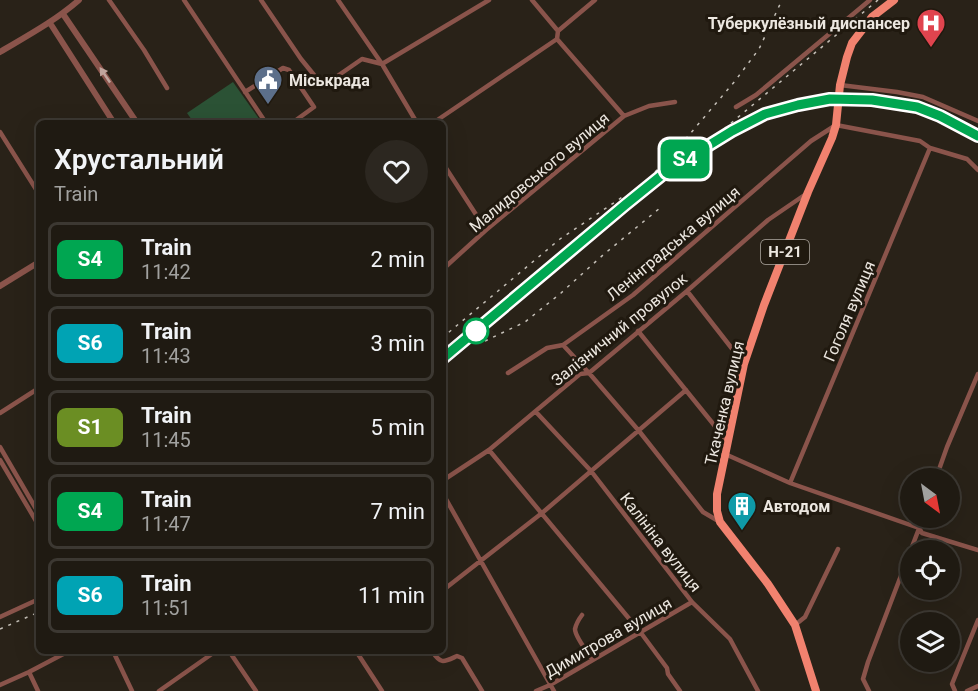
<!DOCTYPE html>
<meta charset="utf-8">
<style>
:root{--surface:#1f1a12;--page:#2c2720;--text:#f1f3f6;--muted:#a1a19f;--line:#3c3832}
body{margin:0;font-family:Roboto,sans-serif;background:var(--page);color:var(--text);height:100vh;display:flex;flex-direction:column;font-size:22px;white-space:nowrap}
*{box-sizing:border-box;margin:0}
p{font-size:20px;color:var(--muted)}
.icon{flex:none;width:33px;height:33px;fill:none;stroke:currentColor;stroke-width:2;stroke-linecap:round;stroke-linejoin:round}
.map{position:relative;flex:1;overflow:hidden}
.sheet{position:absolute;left:36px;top:120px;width:410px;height:534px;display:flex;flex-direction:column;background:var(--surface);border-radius:9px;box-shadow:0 6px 24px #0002,0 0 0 2px var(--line)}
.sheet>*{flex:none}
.badge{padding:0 12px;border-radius:9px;font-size:21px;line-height:39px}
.needle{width:39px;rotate:148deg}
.buttons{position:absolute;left:900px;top:468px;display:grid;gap:12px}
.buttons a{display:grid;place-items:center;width:60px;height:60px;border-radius:50%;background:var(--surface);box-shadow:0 6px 24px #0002,0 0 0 2px var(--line);font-size:30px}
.map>.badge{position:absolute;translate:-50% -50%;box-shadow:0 0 0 3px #fff}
.round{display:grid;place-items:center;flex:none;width:63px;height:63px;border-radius:32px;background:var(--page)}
.head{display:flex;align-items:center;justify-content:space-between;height:102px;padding:0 18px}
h1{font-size:28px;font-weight:600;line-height:45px}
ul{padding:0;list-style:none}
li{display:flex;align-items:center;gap:18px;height:75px;margin:0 12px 9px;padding:0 6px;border:3px solid var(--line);border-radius:9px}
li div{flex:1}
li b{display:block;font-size:22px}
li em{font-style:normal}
li .badge{min-width:66px;font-weight:700;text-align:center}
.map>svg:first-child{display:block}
</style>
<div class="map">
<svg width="978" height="691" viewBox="0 0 978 691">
<rect width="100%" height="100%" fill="#292218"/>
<!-- green -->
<path fill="#2b5235" d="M 233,82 L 262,123 L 194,123 L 187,113 Z"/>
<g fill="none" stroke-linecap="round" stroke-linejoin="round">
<!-- minor -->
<path stroke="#8a544b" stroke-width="4.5" d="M 109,0 L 144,50 L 167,88
M 184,0 L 266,123
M 261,0 L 301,59 L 323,86 L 362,59 L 382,64 L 489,0
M 338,0 L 382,64 L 417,123
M 532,0 L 558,31 L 557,39 L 624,116
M 558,31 L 595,0
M 840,85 L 897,92 L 923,97 L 978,121
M 245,92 L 283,68 L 289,70 L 314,107 L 292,123
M 736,107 L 756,95 L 870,0
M 433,123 L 557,39
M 0,132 L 39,194
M 442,162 L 486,230
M 442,270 L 486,230 L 624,116 L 649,106 L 675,102
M 687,291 L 744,364
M 638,331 L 727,441
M 563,345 L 589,373 L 639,431 L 703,512 L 720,522
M 508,373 L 547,348 L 563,345 L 633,295 L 811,141 L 836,125 L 920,141 L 930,148 L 967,159 L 978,170
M 536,412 L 591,471 L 692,602 L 730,639 L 758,691
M 0,413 L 39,388
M 0,447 L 39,514
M 489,450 L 641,633 L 667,668 L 668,674 L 680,691
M 725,454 L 790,483 L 919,528 L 922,533 L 978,550
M 0,460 L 39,526
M 936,478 L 947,447 L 978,374
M 442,481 L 489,450 L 580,374 L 589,373 L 687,291 L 768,220 L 806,194
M 790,483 L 930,148
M 442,492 L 554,691
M 442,591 L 542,513 L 686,390
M 582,615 C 579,619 576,624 575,629 C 575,637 588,653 593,660
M 0,617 L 39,599
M 795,625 L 805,617 L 838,549
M 113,651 L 132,691
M 229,651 L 256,691
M 356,651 L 382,691
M 432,651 C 441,665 444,662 457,656 L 462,658 L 482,691
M 29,672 L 38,691
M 0,685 L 29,672 L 69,651
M 159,691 L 216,651
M 536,691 L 550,685 L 692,602
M 869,691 L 863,679 L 868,662 L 923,518
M 955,691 L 952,684 L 978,620
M 967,691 L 978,686"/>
<!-- tertiary -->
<path stroke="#8a544b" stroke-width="6" d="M 63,14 L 137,123
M 50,23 L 114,123
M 0,52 C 27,36 55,21 79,0
M 0,286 L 39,262"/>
<!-- primary -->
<path stroke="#f1826f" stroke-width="8" d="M 816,691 L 795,625 L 768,584 L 720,522 L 717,511 L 717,494 L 744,364 L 764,305 L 808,192 L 832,138 L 836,125 L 840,85 L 847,57 L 852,43 L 872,17 L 894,0"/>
<!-- rail -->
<path stroke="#c4bfb7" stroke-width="1.5" stroke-dasharray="3 6" stroke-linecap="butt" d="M 724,129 L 878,0
M 655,172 L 678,148 L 735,81 L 759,49 L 782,0
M 442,338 L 560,239 L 624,196
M 485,341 L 525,322 L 561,293 L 603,255 L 660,208
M 442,359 C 491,318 540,277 589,236 C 643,190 698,142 764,115 C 811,95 868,94 916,107 C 938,113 959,125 978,136
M 0,629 L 39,612"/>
</g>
<!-- one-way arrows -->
<defs><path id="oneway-solid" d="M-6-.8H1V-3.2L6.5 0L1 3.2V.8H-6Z" transform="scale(1.5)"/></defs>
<use fill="#c0a59d" href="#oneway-solid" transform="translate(105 75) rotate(-124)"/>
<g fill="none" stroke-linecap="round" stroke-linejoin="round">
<!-- line casing -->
<g stroke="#fff" stroke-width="14">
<path id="line" d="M 442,359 L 625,205 L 667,171 L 732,131 L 765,114 L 798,105 L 830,99 L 872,100 L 917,107 L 940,116 L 978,136"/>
</g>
<!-- line -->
<use href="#line" stroke="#00a651" stroke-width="9"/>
</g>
<!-- icons -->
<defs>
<g id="hospital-pin" transform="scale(1.5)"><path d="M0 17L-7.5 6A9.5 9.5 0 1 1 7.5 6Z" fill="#e0444e" stroke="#20190f"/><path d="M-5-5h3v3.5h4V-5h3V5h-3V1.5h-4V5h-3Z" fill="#fff"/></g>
<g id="civic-pin" transform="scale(1.5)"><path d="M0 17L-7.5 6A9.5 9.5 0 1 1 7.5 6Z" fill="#5c6f8a" stroke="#20190f"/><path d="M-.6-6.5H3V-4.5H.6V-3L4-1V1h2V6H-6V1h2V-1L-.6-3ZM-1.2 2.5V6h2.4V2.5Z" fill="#fff"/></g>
<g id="building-pin" transform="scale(1.5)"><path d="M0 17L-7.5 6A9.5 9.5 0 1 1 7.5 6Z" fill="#0f9aa8" stroke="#20190f"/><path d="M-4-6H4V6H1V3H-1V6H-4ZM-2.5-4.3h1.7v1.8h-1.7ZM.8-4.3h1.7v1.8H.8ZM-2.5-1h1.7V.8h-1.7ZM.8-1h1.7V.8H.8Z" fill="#fff"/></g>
</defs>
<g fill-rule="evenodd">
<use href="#hospital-pin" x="931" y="23"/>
<use href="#civic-pin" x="268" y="80"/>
<use href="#building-pin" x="742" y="506"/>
</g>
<!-- markers -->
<circle fill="#fff" stroke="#00a651" stroke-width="3" cx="476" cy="331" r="12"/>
<g text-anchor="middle" stroke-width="6" stroke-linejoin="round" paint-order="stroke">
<!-- shield labels -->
<rect fill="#20190f" stroke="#afa9a1" stroke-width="1.5" x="761" y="240" width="48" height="24" rx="4.5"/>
<g font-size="15" font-weight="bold" fill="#ece7e0">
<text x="785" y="257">Н-21</text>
</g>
<!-- poi labels -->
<g font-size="16" font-weight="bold" fill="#ece7e0" stroke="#20190f" text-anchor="start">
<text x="910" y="29" text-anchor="end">Туберкулёзный диспансер</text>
<text x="289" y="86">Міськрада</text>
<text x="763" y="512">Автодом</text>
</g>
<!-- street labels -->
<g font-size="16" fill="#ece7e0" stroke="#20190f">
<text transform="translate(539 172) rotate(-40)" y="6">Малидовського вулиця</text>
<text transform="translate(673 243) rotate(-40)" y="6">Ленінградська вулиця</text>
<text transform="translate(849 311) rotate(-67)" y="6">Гоголя вулиця</text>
<text transform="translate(619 329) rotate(-39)" y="6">Залізничний провулок</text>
<text transform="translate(724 403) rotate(-77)" y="6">Ткаченка вулиця</text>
<text transform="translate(661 542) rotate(52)" y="6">Калініна вулиця</text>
<text transform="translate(608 637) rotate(-30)" y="6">Димитрова вулиця</text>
</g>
</g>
</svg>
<div class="buttons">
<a><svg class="needle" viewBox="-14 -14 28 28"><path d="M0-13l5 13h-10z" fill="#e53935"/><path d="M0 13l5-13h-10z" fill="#a1a19f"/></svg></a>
<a><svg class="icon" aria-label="locate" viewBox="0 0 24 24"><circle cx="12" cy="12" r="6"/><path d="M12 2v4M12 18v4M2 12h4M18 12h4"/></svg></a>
<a><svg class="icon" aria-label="layers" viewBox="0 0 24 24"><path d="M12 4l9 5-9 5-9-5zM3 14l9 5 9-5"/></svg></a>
</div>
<b class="badge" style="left:685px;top:159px;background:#00a651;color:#fff">S4</b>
<section class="sheet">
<div class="head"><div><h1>Хрустальний</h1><p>Train</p></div><a class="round"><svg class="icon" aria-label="heart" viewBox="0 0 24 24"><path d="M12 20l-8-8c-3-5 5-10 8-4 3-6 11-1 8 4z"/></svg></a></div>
<ul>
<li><span class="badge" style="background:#00a651;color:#fff">S4</span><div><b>Train</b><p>11:42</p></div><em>2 min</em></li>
<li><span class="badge" style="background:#00a3b4;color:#fff">S6</span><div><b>Train</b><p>11:43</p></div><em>3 min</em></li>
<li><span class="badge" style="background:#6b8e23;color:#fff">S1</span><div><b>Train</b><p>11:45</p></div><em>5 min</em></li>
<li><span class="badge" style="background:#00a651;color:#fff">S4</span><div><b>Train</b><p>11:47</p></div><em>7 min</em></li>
<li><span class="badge" style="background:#00a3b4;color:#fff">S6</span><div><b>Train</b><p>11:51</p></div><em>11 min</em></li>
</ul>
</section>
</div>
